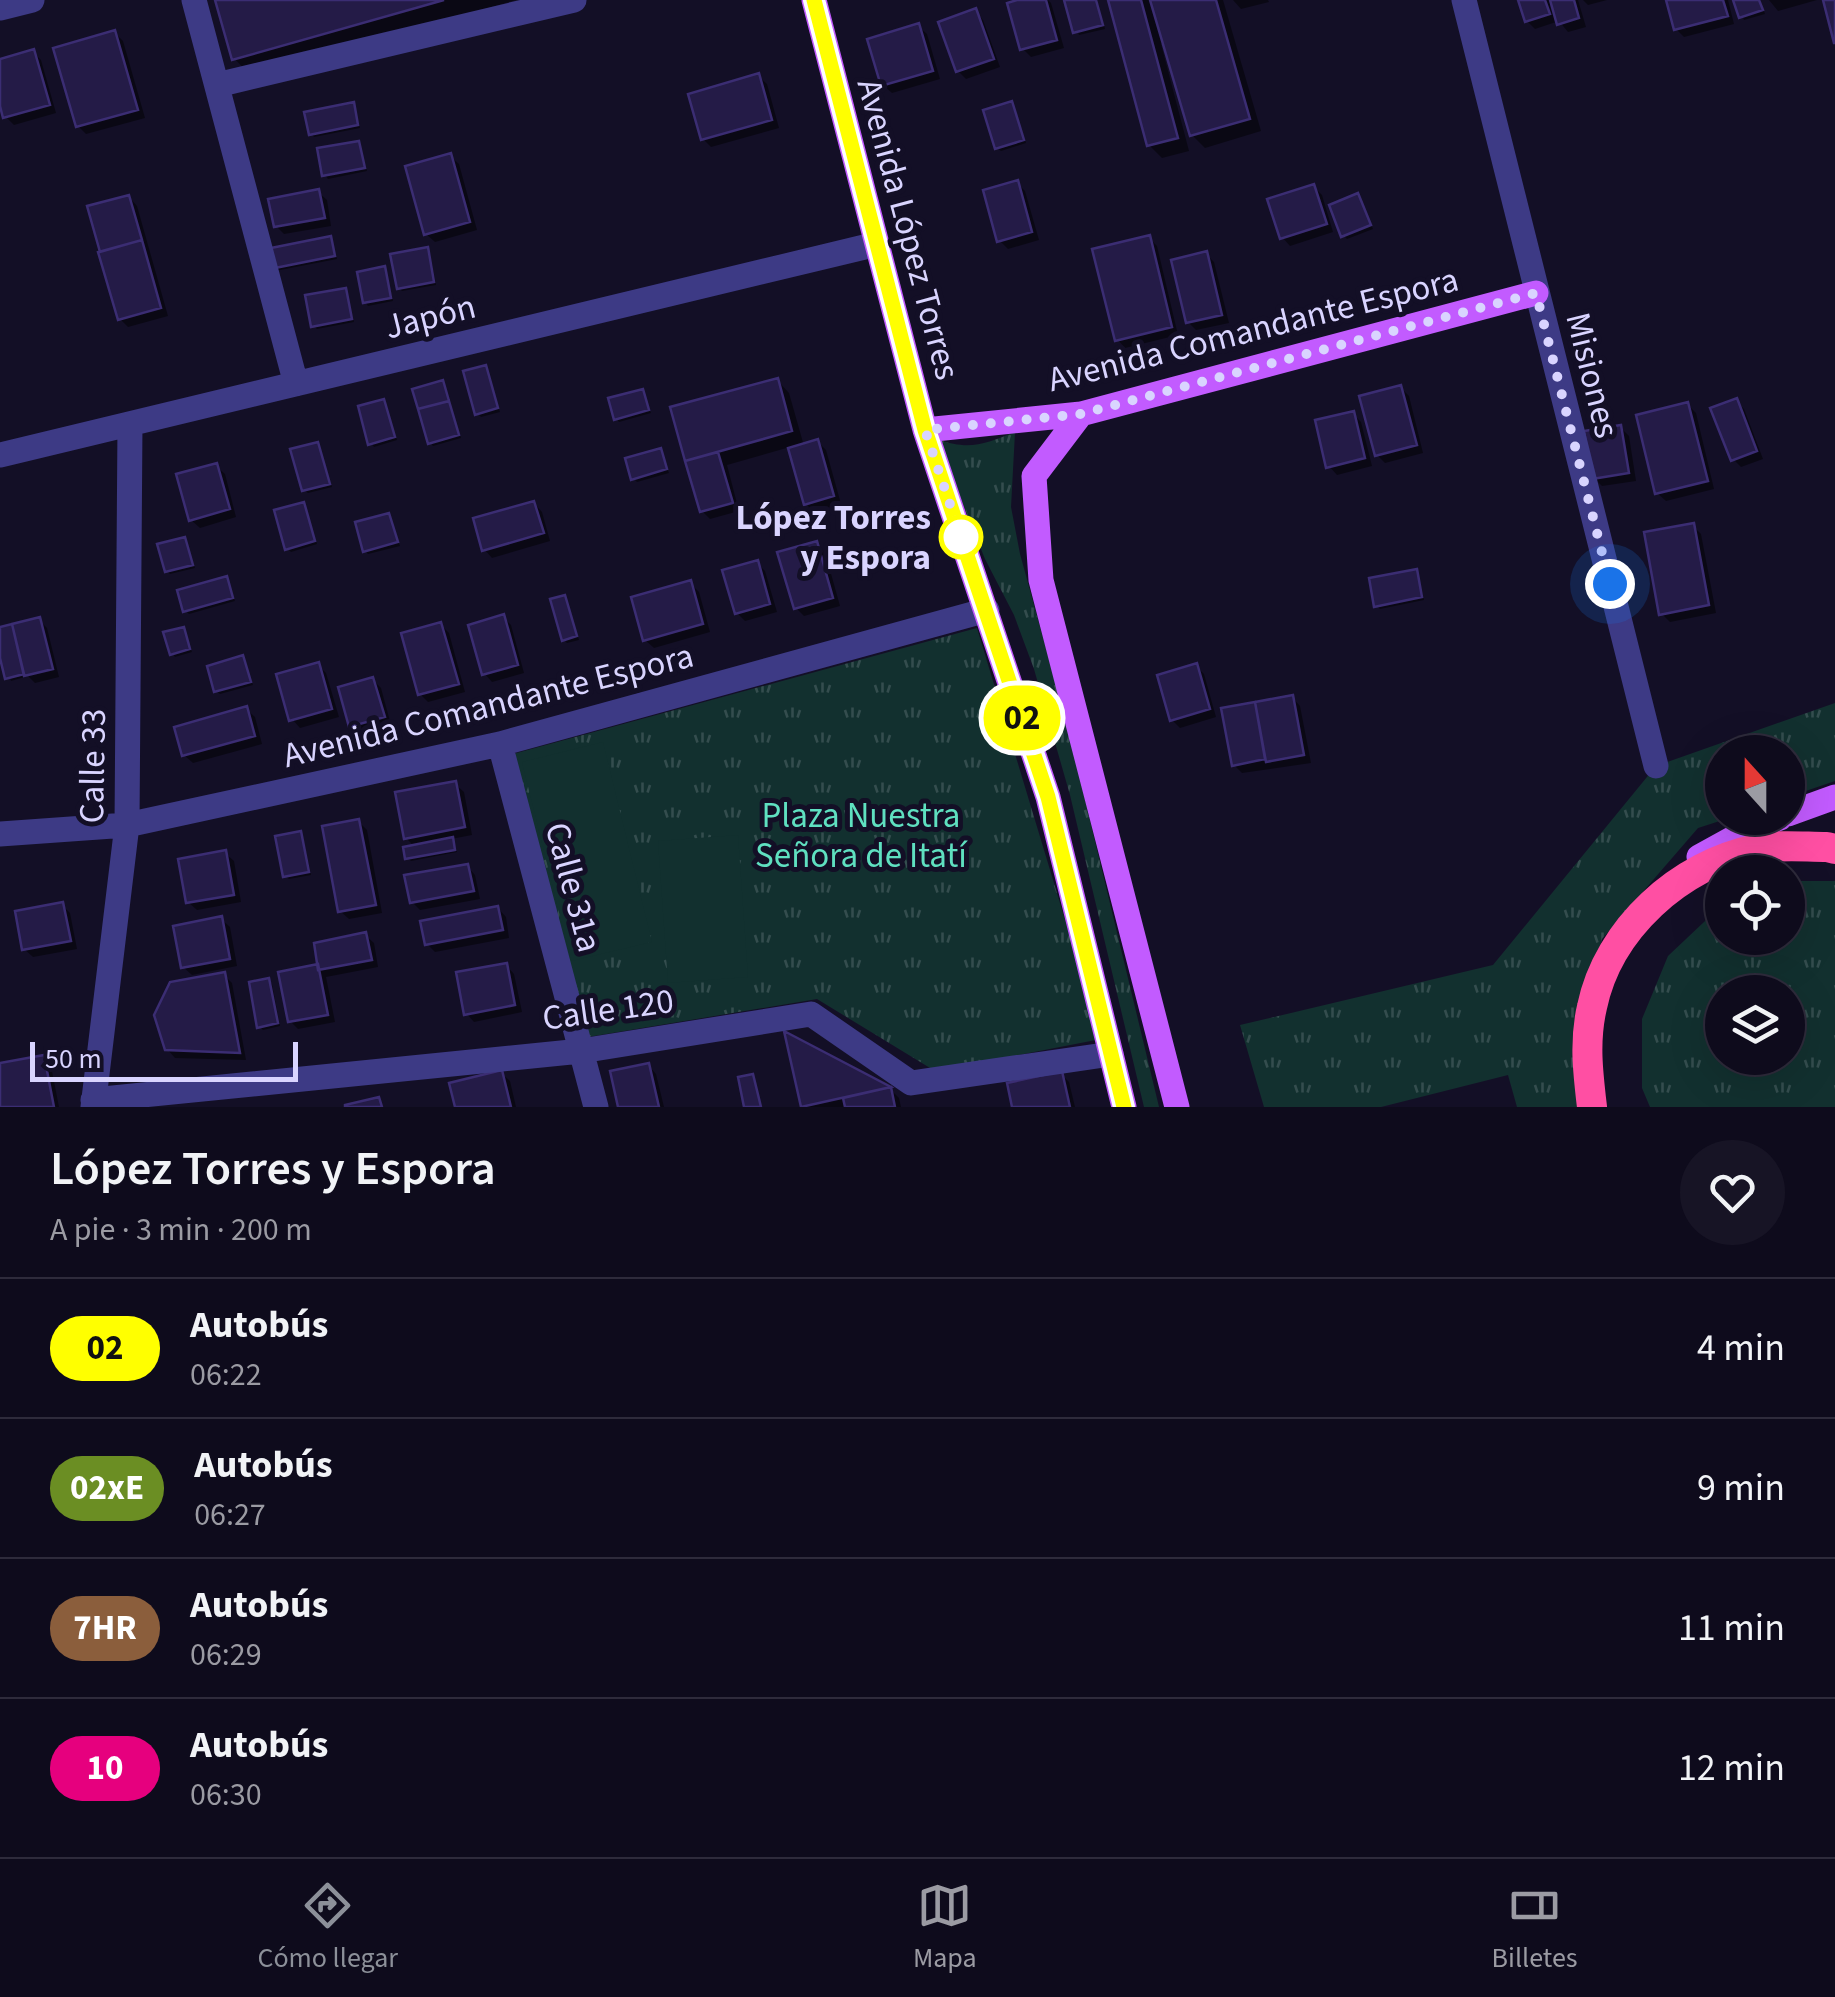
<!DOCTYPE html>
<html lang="es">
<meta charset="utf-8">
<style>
:root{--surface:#0e0b1c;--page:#171425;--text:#f1f3f6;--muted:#9b9ba3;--line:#2e2b3b;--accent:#8c9099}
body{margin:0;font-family:"Source Sans 3",sans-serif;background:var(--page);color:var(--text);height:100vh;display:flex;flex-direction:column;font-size:38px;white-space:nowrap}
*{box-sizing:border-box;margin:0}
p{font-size:32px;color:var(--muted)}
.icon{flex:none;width:55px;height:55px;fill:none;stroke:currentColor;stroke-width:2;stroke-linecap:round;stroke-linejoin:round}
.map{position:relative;height:1107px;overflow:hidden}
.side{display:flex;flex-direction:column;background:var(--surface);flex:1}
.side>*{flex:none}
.badge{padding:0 20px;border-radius:32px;font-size:35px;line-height:65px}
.needle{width:65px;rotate:339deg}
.controls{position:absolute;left:1705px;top:735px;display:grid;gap:20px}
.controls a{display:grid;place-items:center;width:100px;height:100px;border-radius:50%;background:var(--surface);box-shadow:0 10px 40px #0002,0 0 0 2px var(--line);font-size:50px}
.scale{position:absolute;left:30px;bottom:25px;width:268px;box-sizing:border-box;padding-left:10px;border:5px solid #d9d4ff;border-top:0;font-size:28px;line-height:35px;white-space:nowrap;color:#d9d4ff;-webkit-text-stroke:8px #130f26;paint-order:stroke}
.you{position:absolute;width:50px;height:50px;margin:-25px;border:8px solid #fff;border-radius:50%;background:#1a73e8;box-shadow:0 0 0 15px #1a73e833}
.map>.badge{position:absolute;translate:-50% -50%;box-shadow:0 0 0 5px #fff}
.round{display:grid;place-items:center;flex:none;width:105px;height:105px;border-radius:52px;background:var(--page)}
.headline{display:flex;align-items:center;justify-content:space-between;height:170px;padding:0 50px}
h1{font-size:48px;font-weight:600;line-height:75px}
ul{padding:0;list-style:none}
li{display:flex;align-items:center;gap:30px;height:140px;padding:0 50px;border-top:2px solid var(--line)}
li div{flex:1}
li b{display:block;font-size:38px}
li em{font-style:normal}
li .badge{min-width:110px;font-weight:700;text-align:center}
.menu{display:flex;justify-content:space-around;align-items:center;height:140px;border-top:2px solid var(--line);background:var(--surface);font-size:28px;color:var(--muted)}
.menu a{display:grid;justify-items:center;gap:5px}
.menu .selected{color:var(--accent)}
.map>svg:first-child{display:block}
</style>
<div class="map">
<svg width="1835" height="1107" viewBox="0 0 1835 1107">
<defs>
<pattern id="grass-tufts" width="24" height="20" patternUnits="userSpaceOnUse" patternTransform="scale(2.5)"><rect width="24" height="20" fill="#12302f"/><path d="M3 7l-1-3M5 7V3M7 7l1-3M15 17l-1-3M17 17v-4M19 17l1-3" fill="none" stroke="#344d4e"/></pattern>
</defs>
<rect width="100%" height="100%" fill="#130f26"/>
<!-- grass -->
<path fill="url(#grass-tufts)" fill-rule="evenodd" d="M 1015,432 L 1011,507 L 1020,554 L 1067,725 L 1159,1107 L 1144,1107 L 1070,795 L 1034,669 L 1014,615 L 985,559 L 937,439 C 969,451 985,444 1015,432 Z
M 977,628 L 1101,1039 L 935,1071 L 817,999 L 588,1037 L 513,754 Z
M 1835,703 L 1835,781 L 1788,797 L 1788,752 L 1722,752 L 1722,818 L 1729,818 L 1698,828 L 1602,939 L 1581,1014 L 1583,1107 L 1517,1107 L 1508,1075 L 1381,1107 L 1264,1107 L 1240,1025 L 1493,965 L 1656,766 Z
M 1788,881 L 1835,881 L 1835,1107 L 1650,1107 L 1642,1088 L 1642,1019 L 1668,956 L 1722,905 L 1722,938 L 1788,938 ZM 1722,992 L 1788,992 L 1788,1058 L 1722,1058 Z"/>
<!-- pitch -->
<path fill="#12302f" d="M 603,742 L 652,942 L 571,961 L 522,762 Z
M 738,835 L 748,977 L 668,983 L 658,841 Z"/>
<!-- shadow -->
<path fill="#0007" d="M 218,0 L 516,0 L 250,75 L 234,58 Z
M 1026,0 L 1048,0 L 1051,3 L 1064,48 L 1031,57 L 1023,49 Z
M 1067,0 L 1097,0 L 1105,29 L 1079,35 Z
M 1111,0 L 1223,0 L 1261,131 L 1205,148 L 1192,135 L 1165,42 L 1161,44 L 1189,151 L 1162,158 L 1149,145 Z
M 1233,0 L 1268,0 L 1269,2 L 1241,9 Z
M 1520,0 L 1578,0 L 1586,27 L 1568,32 L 1559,21 L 1535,29 L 1527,21 Z
M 1583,0 L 1607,0 L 1588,5 Z
M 1668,0 L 1728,0 L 1734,24 L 1684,37 L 1676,29 Z
M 1735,0 L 1760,0 L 1765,14 L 1744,20 Z
M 1769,0 L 1817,0 L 1778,11 Z
M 975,11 L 983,20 L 1000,67 L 966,79 L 958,71 Z
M 918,26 L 927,34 L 940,79 L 892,93 L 883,85 Z
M 115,33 L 123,41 L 145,118 L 86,134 L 78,126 Z
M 33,52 L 41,60 L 56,113 L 14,125 L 5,116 L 0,97 L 0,61 Z
M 758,76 L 767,84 L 779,128 L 711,147 L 703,139 Z
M 1012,104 L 1026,143 L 1001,151 L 997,148 Z
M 353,105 L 360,128 L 314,137 L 311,133 Z
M 359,143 L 367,171 L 328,179 L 325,175 Z
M 450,156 L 459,164 L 477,230 L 435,242 L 426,234 Z
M 1017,183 L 1025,191 L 1039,240 L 1008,249 L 1000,241 Z
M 1314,187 L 1322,195 L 1333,232 L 1290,246 L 1282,237 Z
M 318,192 L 327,200 L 331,226 L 284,234 L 276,226 Z
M 1358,196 L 1373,229 L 1347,239 L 1343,235 Z
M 129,197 L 137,206 L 168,316 L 128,327 L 120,319 Z
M 1149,238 L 1157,246 L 1178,335 L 1125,348 L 1117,339 Z
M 330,239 L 337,259 L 275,271 L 272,267 Z
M 427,249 L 430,253 L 436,285 L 402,291 L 399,288 Z
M 1206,254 L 1214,262 L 1229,323 L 1196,330 L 1188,322 Z
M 384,269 L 393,301 L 368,306 L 365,302 Z
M 345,290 L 354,322 L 317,329 L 314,326 Z
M 485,368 L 500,412 L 481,417 L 477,413 Z
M 777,380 L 789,393 L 804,446 L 818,442 L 826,450 L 841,504 L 814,512 L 806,504 L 790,447 L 727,465 L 739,511 L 710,519 L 702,511 L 673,409 Z
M 443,383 L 461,438 L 433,446 L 430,442 Z
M 1401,388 L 1409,396 L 1423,453 L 1385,463 L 1377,455 Z
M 642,392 L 651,413 L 619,422 L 616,418 Z
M 1736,401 L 1744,409 L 1763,459 L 1741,467 L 1733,459 Z
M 383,402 L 397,440 L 374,447 L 371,443 Z
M 1688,405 L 1696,413 L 1714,489 L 1666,501 L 1657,493 Z
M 1353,414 L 1361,422 L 1372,466 L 1337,475 L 1329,466 Z
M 1620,427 L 1629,436 L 1636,481 L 1602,486 L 1594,478 Z
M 317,445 L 332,487 L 308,493 L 304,490 Z
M 660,451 L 669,473 L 637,482 L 633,478 Z
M 216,466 L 225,474 L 236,517 L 200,528 L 191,520 Z
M 534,503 L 542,512 L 550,541 L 492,558 L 484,549 Z
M 303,505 L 317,544 L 291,552 L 287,548 Z
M 389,516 L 400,546 L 368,554 L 365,551 Z
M 1693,526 L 1701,534 L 1716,613 L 1670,622 L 1661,613 Z
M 184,539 L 195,568 L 170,574 L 167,571 Z
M 816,544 L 825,552 L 840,606 L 804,616 L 796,608 Z
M 757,563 L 765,571 L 777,612 L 745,621 L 737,613 Z
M 1416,572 L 1424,600 L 1380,609 L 1377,606 Z
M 226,579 L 235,601 L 189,614 L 186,611 Z
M 690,583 L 699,592 L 710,632 L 654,648 L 645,640 Z
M 565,597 L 579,640 L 567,643 L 564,640 Z
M 503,617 L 511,625 L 524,673 L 492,682 L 484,673 Z
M 39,620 L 47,628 L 59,677 L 35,683 L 28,676 L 11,681 L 0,647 L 0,630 Z
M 441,625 L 449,633 L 465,692 L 428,702 L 420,694 Z
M 183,630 L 192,652 L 175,657 L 172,653 Z
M 243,658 L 253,685 L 220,694 L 216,691 Z
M 318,665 L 326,673 L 339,717 L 300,728 L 292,719 Z
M 1196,666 L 1204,674 L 1216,717 L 1180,728 L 1172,720 Z
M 373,680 L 381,688 L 391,725 L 360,734 L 352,726 Z
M 1292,697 L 1300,706 L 1311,763 L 1242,773 L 1234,765 L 1224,710 Z
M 246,709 L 255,717 L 262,744 L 193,763 L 184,755 Z
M 455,784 L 464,792 L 472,835 L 451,839 L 457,852 L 411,861 L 408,858 L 415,847 L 406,838 Z
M 359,822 L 367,830 L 382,913 L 349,919 L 340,911 Z
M 300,834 L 303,837 L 311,875 L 289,879 L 285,876 Z
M 225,853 L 234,861 L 241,902 L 197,910 L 188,902 Z
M 467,866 L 475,875 L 480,899 L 420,910 L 412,902 Z
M 62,905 L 70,913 L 77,949 L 33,957 L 24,949 Z
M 498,908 L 506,917 L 509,938 L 435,952 L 427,944 Z
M 221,919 L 230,927 L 237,966 L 192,975 L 183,967 Z
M 365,935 L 374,943 L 378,967 L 326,977 L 335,1022 L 298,1029 L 290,1021 L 320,966 Z
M 506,965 L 514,974 L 522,1012 L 474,1022 L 466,1013 Z
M 224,975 L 232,983 L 246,1060 L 175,1058 L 167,1049 Z
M 269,981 L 272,984 L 280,1026 L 263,1030 L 259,1026 Z
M 787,1035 L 890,1089 L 899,1098 L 901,1107 L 804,1107 Z
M 43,1058 L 51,1066 L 59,1107 L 0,1107 L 0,1066 Z
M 648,1065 L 656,1074 L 664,1107 L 621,1107 Z
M 501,1073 L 510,1081 L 516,1107 L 458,1107 Z
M 1061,1074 L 1069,1082 L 1075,1107 L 1015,1107 Z"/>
<!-- building -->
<path fill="#241b47" stroke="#3b2d73" stroke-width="2.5" d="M 215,0 L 444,0 L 232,60 Z
M 1017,0 L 1046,0 L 1057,40 L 1020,50 L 1007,3 Z
M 1064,0 L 1096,0 L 1103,25 L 1073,33 Z
M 1108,0 L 1141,0 L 1178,138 L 1147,146 Z
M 1150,0 L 1216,0 L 1250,119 L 1190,136 Z
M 1518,0 L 1545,0 L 1550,14 L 1525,22 Z
M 1550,0 L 1574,0 L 1579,18 L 1557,25 Z
M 1666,0 L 1723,0 L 1728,16 L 1674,30 Z
M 1733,0 L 1759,0 L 1763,10 L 1739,18 Z
M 1823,0 L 1835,0 L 1835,43 L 1834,43 Z
M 976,8 L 994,59 L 956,72 L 938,22 Z
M 919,23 L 933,71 L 881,86 L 867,39 Z
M 115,30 L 138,110 L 76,127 L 53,48 Z
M 34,49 L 50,105 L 3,118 L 0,106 L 0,59 Z
M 759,73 L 772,120 L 701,140 L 688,94 Z
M 1012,101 L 1024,140 L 995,149 L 983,110 Z
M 354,102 L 358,125 L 309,135 L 304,112 Z
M 359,141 L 365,168 L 322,176 L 317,148 Z
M 451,153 L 470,222 L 424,235 L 405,166 Z
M 1018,180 L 1032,232 L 997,242 L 983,190 Z
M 1314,184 L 1327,224 L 1280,239 L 1267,199 Z
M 319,189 L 325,218 L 274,227 L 268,199 Z
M 1358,193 L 1371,225 L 1341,237 L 1329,205 Z
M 129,195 L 142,240 L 100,252 L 87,206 Z
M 1150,235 L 1172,327 L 1115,341 L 1092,249 Z
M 331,236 L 335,256 L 270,269 L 266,249 Z
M 142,240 L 161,308 L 118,320 L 98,252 Z
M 428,247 L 434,282 L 397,289 L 390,254 Z
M 1207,251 L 1222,315 L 1186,323 L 1171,260 Z
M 385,266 L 391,298 L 363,303 L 357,272 Z
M 346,288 L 352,319 L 311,327 L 305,295 Z
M 486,365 L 498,408 L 475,415 L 463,371 Z
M 778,378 L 792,431 L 685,461 L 670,407 Z
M 443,380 L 449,401 L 418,409 L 412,389 Z
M 1401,385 L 1417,445 L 1375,456 L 1359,396 Z
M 643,389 L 649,410 L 614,420 L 608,398 Z
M 1737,398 L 1757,451 L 1731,461 L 1710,408 Z
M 384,399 L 395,437 L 368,445 L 358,406 Z
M 449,401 L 459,435 L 428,444 L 418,409 Z
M 1688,402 L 1708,481 L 1655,494 L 1636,415 Z
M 1354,411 L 1365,458 L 1326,468 L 1315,420 Z
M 1621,425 L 1629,473 L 1592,479 L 1584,431 Z
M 818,439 L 834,496 L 804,505 L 788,448 Z
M 318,442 L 330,484 L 302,491 L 290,449 Z
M 661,448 L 667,469 L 631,480 L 625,458 Z
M 718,452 L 733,503 L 700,512 L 685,461 Z
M 217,463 L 230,509 L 189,521 L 176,474 Z
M 534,501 L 544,533 L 482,551 L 473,518 Z
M 304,502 L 315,541 L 285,550 L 274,510 Z
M 389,513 L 398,542 L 363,552 L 355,522 Z
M 1694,523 L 1709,605 L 1659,615 L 1644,532 Z
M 185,537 L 193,565 L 165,572 L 157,544 Z
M 817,541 L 833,598 L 794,609 L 777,552 Z
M 758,560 L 770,604 L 735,614 L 722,570 Z
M 1417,569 L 1422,597 L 1374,607 L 1369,578 Z
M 227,576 L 233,598 L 183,612 L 177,590 Z
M 691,580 L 703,624 L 643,641 L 631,597 Z
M 565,595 L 577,636 L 562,641 L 550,599 Z
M 504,614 L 518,665 L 482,675 L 468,625 Z
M 40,617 L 53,669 L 24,676 L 12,624 Z
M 441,622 L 459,684 L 418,695 L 401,633 Z
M 12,624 L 24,674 L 5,679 L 0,658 L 0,627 Z
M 184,627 L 190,649 L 170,655 L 163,632 Z
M 243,655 L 251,682 L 214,692 L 207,666 Z
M 319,662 L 332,709 L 289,721 L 276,674 Z
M 1197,663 L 1210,709 L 1170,721 L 1157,675 Z
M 373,677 L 385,717 L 349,727 L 338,687 Z
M 1293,695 L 1304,755 L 1266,762 L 1255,702 Z
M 1255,702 L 1265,759 L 1232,766 L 1221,708 Z
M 247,706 L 255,736 L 182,756 L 174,727 Z
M 456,781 L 465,827 L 404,839 L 395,792 Z
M 359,819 L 376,905 L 338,912 L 322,826 Z
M 301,831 L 309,872 L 283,877 L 275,836 Z
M 453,837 L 455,850 L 405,859 L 403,847 Z
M 226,850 L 234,895 L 186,903 L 178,859 Z
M 468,864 L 474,891 L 410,903 L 404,875 Z
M 63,902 L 71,941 L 22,950 L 15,911 Z
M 498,906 L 503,930 L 425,945 L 420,921 Z
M 222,916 L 230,959 L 181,968 L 173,926 Z
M 366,932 L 372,960 L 318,970 L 314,943 Z
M 507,963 L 515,1005 L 464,1015 L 456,972 Z
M 318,964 L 328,1015 L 288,1022 L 278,972 Z
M 225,972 L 240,1053 L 165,1050 L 154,1015 L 170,982 Z
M 269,978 L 278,1023 L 257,1028 L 249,982 Z
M 784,1031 L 891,1087 L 801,1107 Z
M 44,1055 L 54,1107 L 0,1107 L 0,1063 Z
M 649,1063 L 659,1107 L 618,1107 L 610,1071 Z
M 502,1070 L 511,1107 L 455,1107 L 449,1083 Z
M 1062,1071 L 1070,1107 L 1012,1107 L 1007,1083 Z
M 753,1074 L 761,1107 L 744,1107 L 738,1077 Z
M 891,1087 L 895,1107 L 845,1107 L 843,1098 Z
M 379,1097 L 382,1107 L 345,1107 L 345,1105 Z"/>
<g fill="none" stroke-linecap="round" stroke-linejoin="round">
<!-- minor -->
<path stroke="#3d3a85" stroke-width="25" d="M 194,0 L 296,384
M 1464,0 L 1656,766
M 0,8 L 32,0
M 217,85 L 574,0
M 0,455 L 877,244
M 500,744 L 596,1107
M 0,834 L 127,825 L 500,744 L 987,610
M 93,1100 L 581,1051 L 811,1014 L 911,1083 L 1111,1054
M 93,1107 L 127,825 L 130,424"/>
<!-- major -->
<path stroke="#c25bff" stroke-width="25" d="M 814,0 L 925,430 L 1048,797 L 1124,1107
M 1081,414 L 1034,476 L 1041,580 L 1177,1107
M 925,430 L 1081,414 L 1536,293
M 1788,814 L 1835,797
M 1699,857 L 1748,830 L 1780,818"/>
<!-- highway -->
<path stroke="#ff4fa3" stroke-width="30" d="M 1592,1107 C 1588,1073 1584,1041 1592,1007 C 1608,929 1680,864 1757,849 C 1779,844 1804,847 1827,847 L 1835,849"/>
</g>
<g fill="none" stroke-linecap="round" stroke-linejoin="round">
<!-- line casing -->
<g stroke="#fff" stroke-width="22">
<path id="line" d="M 814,0 L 925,430 L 1048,797 L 1124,1107"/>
</g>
<!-- line -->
<use href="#line" stroke="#ff0" stroke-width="15"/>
<!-- walk -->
<path stroke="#d9d4ff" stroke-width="10" stroke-dasharray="0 18" d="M 961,537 L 964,546 L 925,430 L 1081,414 L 1536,293 L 1610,584"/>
</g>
<!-- markers -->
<circle fill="#fff" stroke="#ff0" stroke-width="5" cx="961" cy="537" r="20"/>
<g text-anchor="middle" stroke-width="10" stroke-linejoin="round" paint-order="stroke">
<!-- street labels -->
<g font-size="35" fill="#d9d4ff" stroke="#130f26">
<text transform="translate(909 229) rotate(75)" y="12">Avenida López Torres</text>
<text transform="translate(430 316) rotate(-14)" y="12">Japón</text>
<text transform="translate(1253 329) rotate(-14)" y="12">Avenida Comandante Espora</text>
<text transform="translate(1593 375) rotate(76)" y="12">Misiones</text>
<text transform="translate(488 705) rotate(-14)" y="12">Avenida Comandante Espora</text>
<text transform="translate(92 766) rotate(-89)" y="12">Calle 33</text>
<text transform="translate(574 887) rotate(75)" y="12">Calle 31a</text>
<text transform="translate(608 1009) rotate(-8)" y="12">Calle 120</text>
</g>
<!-- stop labels -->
<g font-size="35" font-weight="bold" fill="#d9d4ff" stroke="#130f26" text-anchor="end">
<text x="931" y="529">López Torres<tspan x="931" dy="40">y Espora</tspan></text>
</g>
<!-- park labels -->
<g font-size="35" fill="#5fe0c0" stroke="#130f26">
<text x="861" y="827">Plaza Nuestra<tspan x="861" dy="40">Señora de Itatí</tspan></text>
</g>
</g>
</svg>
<div class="controls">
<a><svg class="needle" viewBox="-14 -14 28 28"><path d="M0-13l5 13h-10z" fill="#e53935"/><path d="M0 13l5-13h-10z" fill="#9b9ba3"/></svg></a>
<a><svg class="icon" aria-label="locate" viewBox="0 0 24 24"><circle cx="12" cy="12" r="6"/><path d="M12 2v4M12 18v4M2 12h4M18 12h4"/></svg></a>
<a><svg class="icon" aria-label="layers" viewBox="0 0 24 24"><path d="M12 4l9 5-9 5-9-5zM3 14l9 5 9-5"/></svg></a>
</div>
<div class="scale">50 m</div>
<div class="you" style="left:1610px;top:584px"></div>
<b class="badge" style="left:1022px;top:718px;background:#ff0;color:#111">02</b>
</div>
<section class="side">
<div class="headline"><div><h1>López Torres y Espora</h1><p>A pie · 3 min · 200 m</p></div><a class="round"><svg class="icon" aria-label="heart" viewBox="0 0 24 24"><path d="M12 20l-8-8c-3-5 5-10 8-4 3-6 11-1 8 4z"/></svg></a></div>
<ul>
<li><span class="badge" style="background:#ff0;color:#111">02</span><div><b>Autobús</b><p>06:22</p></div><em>4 min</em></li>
<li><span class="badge" style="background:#6b8e23;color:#fff">02xE</span><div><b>Autobús</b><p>06:27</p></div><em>9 min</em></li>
<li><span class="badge" style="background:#8b5e3c;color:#fff">7HR</span><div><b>Autobús</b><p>06:29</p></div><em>11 min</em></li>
<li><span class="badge" style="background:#e6007e;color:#fff">10</span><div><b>Autobús</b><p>06:30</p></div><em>12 min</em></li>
</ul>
</section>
<nav class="menu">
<a class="selected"><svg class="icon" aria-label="directions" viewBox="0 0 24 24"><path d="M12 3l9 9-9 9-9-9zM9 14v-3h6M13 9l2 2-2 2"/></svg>Cómo llegar</a>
<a><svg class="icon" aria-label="map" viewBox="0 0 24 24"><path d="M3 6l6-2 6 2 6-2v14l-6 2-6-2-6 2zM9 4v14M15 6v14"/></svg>Mapa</a>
<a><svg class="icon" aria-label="tickets" viewBox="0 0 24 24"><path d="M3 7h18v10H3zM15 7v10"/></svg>Billetes</a>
</nav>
